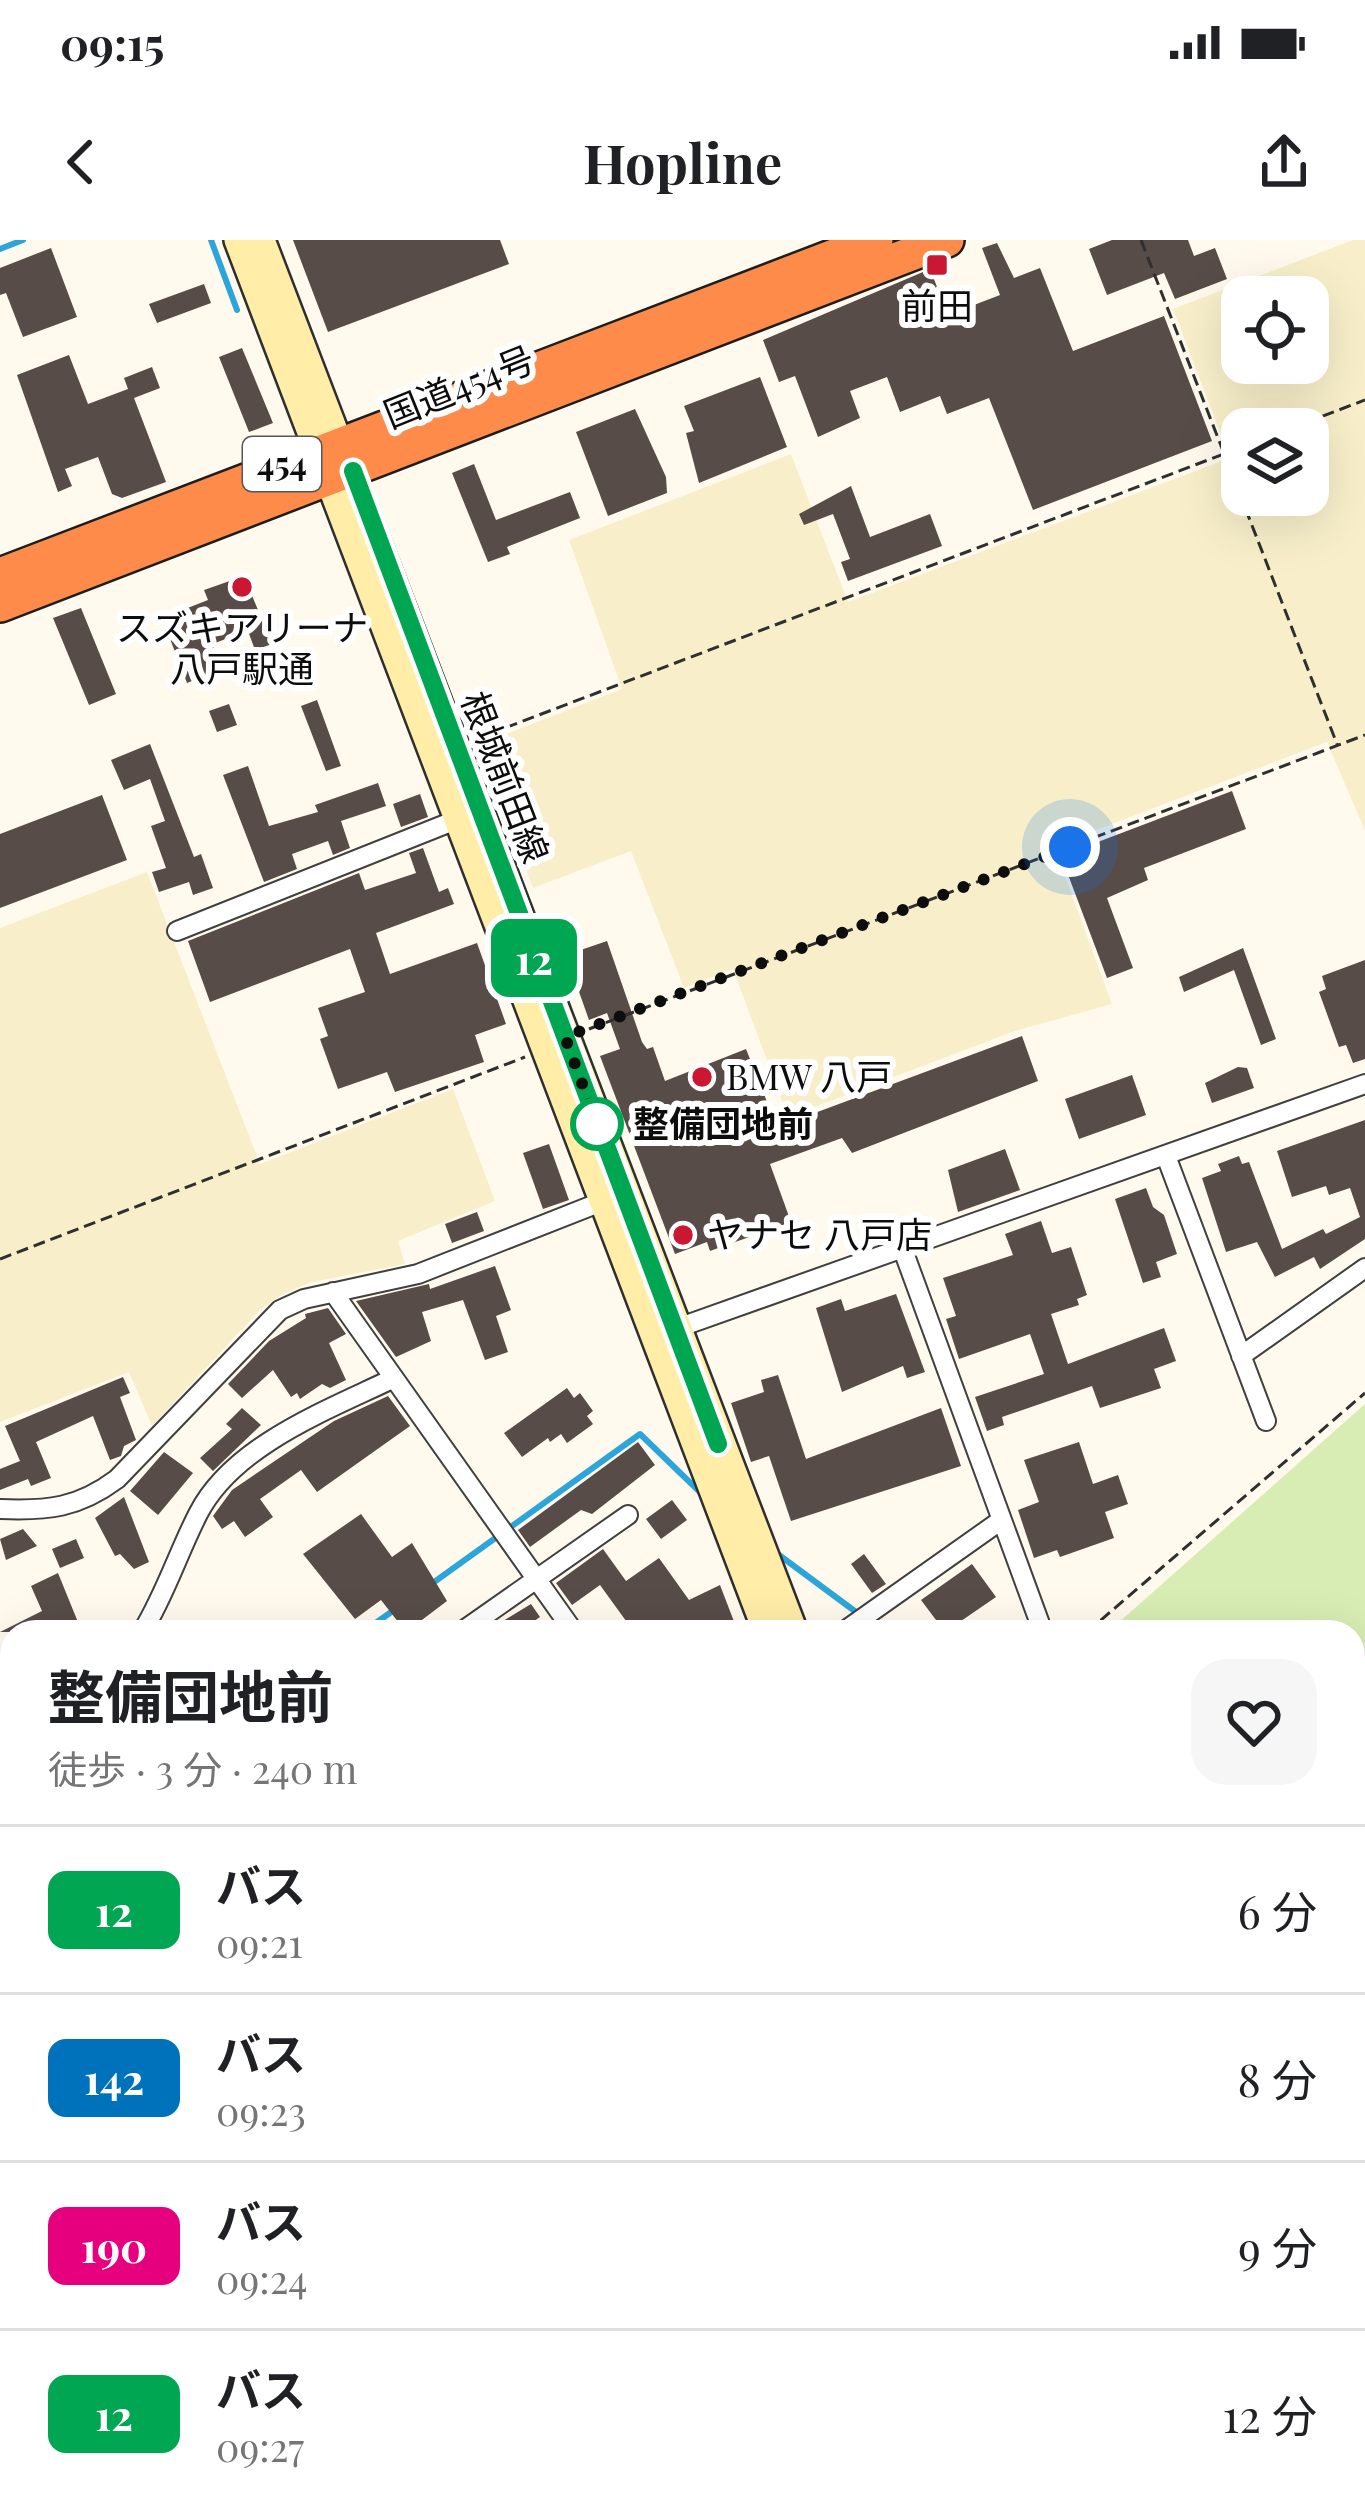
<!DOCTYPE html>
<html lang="ja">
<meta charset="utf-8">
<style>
:root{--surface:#fff;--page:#f6f6f6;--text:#202124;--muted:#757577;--line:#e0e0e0}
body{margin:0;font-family:"Playfair Display","Noto Sans JP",serif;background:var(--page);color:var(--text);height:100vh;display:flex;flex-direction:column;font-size:45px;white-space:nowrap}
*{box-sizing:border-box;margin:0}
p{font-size:39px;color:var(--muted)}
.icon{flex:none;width:66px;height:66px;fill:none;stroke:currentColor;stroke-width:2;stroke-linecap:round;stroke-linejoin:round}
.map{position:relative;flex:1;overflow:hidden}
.side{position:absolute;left:0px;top:1380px;width:1365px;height:900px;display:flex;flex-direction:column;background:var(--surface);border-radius:36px 36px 0 0;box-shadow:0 12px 48px #0002}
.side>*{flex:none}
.badge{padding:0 24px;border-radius:18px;font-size:42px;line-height:78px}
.fabs{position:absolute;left:1221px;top:36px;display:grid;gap:24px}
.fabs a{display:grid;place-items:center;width:108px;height:108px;border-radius:24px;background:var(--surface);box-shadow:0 12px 48px #0002;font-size:60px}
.you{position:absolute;width:60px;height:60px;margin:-30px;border:9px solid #fff;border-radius:50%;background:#1a73e8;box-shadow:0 0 0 18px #1a73e833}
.map>.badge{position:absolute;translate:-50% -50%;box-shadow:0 0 0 6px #fff}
.round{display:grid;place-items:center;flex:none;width:126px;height:126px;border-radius:36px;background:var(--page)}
.overview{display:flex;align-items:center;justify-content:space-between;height:204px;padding:0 48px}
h1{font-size:57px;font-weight:700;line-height:90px}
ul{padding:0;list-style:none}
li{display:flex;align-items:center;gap:36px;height:168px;padding:0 48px;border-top:3px solid var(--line)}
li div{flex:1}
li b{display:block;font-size:45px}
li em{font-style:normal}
li .badge{min-width:132px;font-weight:700;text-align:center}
.status{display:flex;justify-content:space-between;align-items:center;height:84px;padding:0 60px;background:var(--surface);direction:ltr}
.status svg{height:33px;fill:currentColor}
header{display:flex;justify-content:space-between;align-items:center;height:156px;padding:0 48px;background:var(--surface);font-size:54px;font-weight:700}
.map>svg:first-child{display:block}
</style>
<div class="status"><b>09:15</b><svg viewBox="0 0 49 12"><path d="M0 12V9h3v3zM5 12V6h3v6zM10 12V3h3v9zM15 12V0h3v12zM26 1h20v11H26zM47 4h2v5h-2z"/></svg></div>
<header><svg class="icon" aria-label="back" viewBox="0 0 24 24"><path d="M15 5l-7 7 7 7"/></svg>Hopline<svg class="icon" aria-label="share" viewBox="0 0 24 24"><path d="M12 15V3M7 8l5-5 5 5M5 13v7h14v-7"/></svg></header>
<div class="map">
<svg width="1365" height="2280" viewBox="0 0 1365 2280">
<rect width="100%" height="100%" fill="#fffaed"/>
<!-- farmland -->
<path fill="#f8efca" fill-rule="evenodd" d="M 1353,0 L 1365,0 L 1365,591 L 1327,502 L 1054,606 L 1112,764 L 1015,791 L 788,877 L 733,729 L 684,748 L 631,611 L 533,648 L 478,505 L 622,449 L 569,300 L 791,214 L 848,362 L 1230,218 L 1173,69 ZM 1242,57 L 1308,57 L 1308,123 L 1242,123 ZM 1242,189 L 1308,189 L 1308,255 L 1242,255 Z
M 147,632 L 260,924 L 453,849 L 495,961 L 398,1001 L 405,1024 L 312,1042 L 283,1054 L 260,1070 L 152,1186 L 129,1132 L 0,1182 L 0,688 Z
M 12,1843 L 12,1972 L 0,1980 L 0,1852 Z
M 1365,1901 L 1365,2142 L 1353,2153 L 1353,1912 Z
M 12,1993 L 12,2268 L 45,2268 L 30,2280 L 0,2280 L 0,2001 Z
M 987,2268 L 1261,2268 L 1253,2280 L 972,2280 Z"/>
<!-- green -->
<path fill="#d7edb3" d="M 1365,1164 L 1365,1484 L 1353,1499 L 1353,1392 L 1108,1392 Z
M 137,2268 L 548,2268 L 533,2280 L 122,2280 Z
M 907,2268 L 987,2268 L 972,2280 L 894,2280 Z"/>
<!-- water -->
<path fill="#ace6fc" stroke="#2ca6da" stroke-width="3" d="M 1365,1484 L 1365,1852 L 1353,1864 L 1353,1499 Z
M 548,2268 L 907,2268 L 894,2280 L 533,2280 Z"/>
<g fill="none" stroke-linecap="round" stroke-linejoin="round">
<!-- stream -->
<path stroke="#2ca6da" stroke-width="6" d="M 211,0 L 237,70
M 0,9 L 23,0
M 775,1312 L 883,1392
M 430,1345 L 640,1194 L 703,1255
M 363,1392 L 394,1370
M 0,1648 L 12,1640"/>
</g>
<!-- building -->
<path fill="#574c48" d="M 293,0 L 500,0 L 509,24 L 328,92 Z
M 1112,0 L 1188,0 L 1194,16 L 1215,8 L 1227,39 L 1175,59 L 1164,33 L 1107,55 L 1089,9 Z
M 997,3 L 1014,38 L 1040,28 L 1073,111 L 1164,76 L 1212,201 L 1033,270 L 989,158 L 947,174 L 940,156 L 900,172 L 887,137 L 850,151 L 860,178 L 818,197 L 795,136 L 779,142 L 763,100 L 930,29 L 948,75 L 1000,55 L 982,8 Z
M 51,8 L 77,77 L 23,97 L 6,53 L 0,55 L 0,28 Z
M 204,44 L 211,63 L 157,83 L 149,64 Z
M 242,108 L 273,183 L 249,192 L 219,117 Z
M 69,115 L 88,164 L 128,149 L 124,138 L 152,127 L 160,148 L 134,158 L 166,242 L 122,258 L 112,254 L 98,217 L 65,229 L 72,246 L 58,252 L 17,135 Z
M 760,137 L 787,207 L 699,243 L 686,193 L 694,191 L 684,166 Z
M 635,169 L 666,237 L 667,253 L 608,276 L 576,192 Z
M 474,224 L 496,280 L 570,252 L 580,278 L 507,307 L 510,314 L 488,322 L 452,233 Z
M 851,246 L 870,297 L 930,274 L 942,306 L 848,341 L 841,322 L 850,319 L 833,274 L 804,285 L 799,274 Z
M 244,336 L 272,404 L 255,410 L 248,391 L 212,404 L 222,429 L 187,443 L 162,378 L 208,360 L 204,350 Z
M 81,368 L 116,454 L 89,465 L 53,378 Z
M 317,460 L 341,526 L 326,531 L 301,466 Z
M 229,464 L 237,485 L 217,492 L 209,471 Z
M 150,504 L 194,617 L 201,614 L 213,648 L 193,655 L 189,642 L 159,652 L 152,632 L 166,628 L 151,586 L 165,581 L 150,539 L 124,550 L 111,520 Z
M 248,526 L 269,586 L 318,572 L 315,565 L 378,543 L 386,566 L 341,581 L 350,608 L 333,615 L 328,601 L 292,614 L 297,629 L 264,642 L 223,535 Z
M 1232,551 L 1246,589 L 1144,628 L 1148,640 L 1107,658 L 1133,728 L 1107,738 L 1061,616 Z
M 420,554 L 428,577 L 401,587 L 393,564 Z
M 102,555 L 127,620 L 0,668 L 0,594 Z
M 423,608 L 439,652 L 448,648 L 454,664 L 376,693 L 390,734 L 477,703 L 506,784 L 475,795 L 484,822 L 395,852 L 387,832 L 338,849 L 320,799 L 328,796 L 318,768 L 365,752 L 350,709 L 210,762 L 188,701 L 359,633 L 365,650 L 416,633 L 409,613 Z
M 607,701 L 642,802 L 647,809 L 653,807 L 665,841 L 746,809 L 777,887 L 1022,796 L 1038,841 L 852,913 L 842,898 L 770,924 L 791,982 L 710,1011 L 707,1002 L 675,1014 L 600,816 L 620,809 L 607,773 L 589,780 L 566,715 Z
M 1243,708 L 1276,799 L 1261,805 L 1234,730 L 1184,752 L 1179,737 Z
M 1365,720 L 1365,819 L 1353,823 L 1346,805 L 1339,807 L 1319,752 L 1326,749 L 1322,736 Z
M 1238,827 L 1247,828 L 1254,848 L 1212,863 L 1205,843 Z
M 1132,835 L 1146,875 L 1079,899 L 1065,859 Z
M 1365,880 L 1365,999 L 1320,1029 L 1314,1017 L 1275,1037 L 1257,1002 L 1226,1012 L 1202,938 L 1221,931 L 1218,924 L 1239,916 L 1242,924 L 1249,922 L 1282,1009 L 1323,989 L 1326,994 L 1360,977 L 1350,948 L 1329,955 L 1326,946 L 1292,957 L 1277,911 Z
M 549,904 L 569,960 L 543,969 L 523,913 Z
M 1005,909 L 1020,950 L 958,972 L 948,930 Z
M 1146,948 L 1153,967 L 1164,975 L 1177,1014 L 1156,1022 L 1161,1037 L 1143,1043 L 1115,959 Z
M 477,972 L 484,991 L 452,1003 L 445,984 Z
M 1041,981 L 1052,1013 L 1071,1007 L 1087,1055 L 1077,1059 L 1079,1065 L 1051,1074 L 1068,1124 L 1164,1088 L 1176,1121 L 1154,1129 L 1161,1148 L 1100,1168 L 1092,1146 L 1002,1177 L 1004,1185 L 987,1191 L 975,1157 L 1044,1134 L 1030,1094 L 959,1119 L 946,1079 L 956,1076 L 943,1038 L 1013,1015 L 1005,994 Z
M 495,1026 L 511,1070 L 496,1076 L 508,1112 L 485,1120 L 463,1060 L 422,1072 L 431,1101 L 396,1117 L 356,1061 L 429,1044 L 430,1049 Z
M 896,1054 L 925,1132 L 907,1138 L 903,1126 L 842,1152 L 816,1068 L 841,1059 L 845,1071 Z
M 328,1068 L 346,1094 L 329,1103 L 346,1140 L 330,1148 L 322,1144 L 300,1159 L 297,1153 L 291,1157 L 273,1130 L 242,1158 L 228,1144 L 269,1101 L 306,1078 L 305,1074 Z
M 778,1135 L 806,1219 L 941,1168 L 961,1226 L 791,1281 L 769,1216 L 751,1222 L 731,1163 L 764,1152 L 761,1140 Z
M 123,1137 L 130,1153 L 120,1157 L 136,1200 L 124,1206 L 121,1216 L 110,1220 L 93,1176 L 36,1202 L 51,1238 L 31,1246 L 28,1239 L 0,1250 L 0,1229 L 20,1221 L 5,1186 Z
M 567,1148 L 574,1158 L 580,1153 L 593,1171 L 587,1176 L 593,1184 L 567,1203 L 561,1194 L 550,1202 L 548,1198 L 522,1217 L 504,1193 Z
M 388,1156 L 410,1186 L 317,1252 L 301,1230 L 284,1242 L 260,1259 L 273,1277 L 245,1297 L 234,1281 L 222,1289 L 213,1276 L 232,1250 L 334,1181 Z
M 242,1168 L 261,1185 L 213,1231 L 200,1218 L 232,1189 L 226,1184 Z
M 638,1202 L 655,1225 L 592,1274 L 581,1270 L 530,1307 L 518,1290 Z
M 1079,1202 L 1093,1244 L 1118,1235 L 1128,1264 L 1105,1272 L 1114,1298 L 1060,1317 L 1057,1310 L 1034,1318 L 1018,1270 L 1039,1262 L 1024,1220 Z
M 164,1212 L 193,1233 L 158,1275 L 130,1251 Z
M 124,1257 L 149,1322 L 134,1329 L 120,1314 L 115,1316 L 95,1278 Z
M 672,1260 L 687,1280 L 661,1299 L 646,1279 Z
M 361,1274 L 392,1317 L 412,1303 L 447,1361 L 406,1392 L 381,1360 L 355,1379 L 303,1314 Z
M 23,1289 L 37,1306 L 6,1320 L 0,1299 Z
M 76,1299 L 84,1318 L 60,1328 L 52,1309 Z
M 603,1309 L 626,1341 L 659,1318 L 689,1360 L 720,1345 L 738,1392 L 634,1392 L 600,1345 L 572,1365 L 556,1343 Z
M 864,1314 L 886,1344 L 872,1353 L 851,1324 Z
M 972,1324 L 996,1357 L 945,1392 L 921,1360 Z
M 58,1333 L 82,1392 L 0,1392 L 42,1371 L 31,1346 Z
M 531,1364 L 540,1377 L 518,1392 L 485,1392 Z"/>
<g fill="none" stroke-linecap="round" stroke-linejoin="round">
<!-- lane casing -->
<g stroke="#404040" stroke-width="14">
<path id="lane" d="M 1353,2242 L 1365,2232
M 108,2280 L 123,2268
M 1279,2280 L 1284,2268
M 1298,2280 L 1317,2268"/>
</g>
<!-- street casing -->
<g stroke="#404040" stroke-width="22">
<path id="street" d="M 177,691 L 456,580
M 1166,916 L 1266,1181
M 903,1010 L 1043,1392
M 333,1052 L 574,1392
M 669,1091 L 1365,844
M 1241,1116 L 1365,1028
M 0,1269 C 48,1271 78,1268 117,1239 L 280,1070 L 304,1059 L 418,1034 L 601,962
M 142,1392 C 165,1355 178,1313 198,1274 C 233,1205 328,1170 394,1138
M 461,1392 L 628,1275
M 843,1392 L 1000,1281
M 0,1468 L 12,1462
M 0,1562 L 12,1578
M 0,1991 L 12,1982"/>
</g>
<!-- secondary casing -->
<g stroke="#2f2f2f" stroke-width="32">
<path id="secondary" d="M 238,0 L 767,1392
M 261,0 L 794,1392
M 1353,2084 L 1365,2096
M 1353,2119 L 1365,2131"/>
</g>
<!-- highway casing -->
<g stroke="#1e1e1e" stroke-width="38">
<path id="highway" d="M 0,335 L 876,0
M 0,365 L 947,0"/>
</g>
<!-- path -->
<path stroke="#2f2f2f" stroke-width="3" stroke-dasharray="12 6" stroke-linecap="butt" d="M 1141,0 L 1337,504
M 1289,189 L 1365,160
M 489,494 L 1242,207
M 589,789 L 1365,495
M 0,1019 L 525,817
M 1087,1392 L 1365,1153
M 1353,2168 L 1365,2157"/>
<!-- lane -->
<use href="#lane" stroke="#fff" stroke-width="9"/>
<!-- street -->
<use href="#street" stroke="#fff" stroke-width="18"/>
<!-- secondary -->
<use href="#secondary" stroke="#ffeda8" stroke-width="27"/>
<!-- highway -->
<use href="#highway" stroke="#ff8b4b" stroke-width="33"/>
</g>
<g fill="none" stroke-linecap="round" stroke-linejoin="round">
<!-- line casing -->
<g stroke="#fff" stroke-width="27">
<path id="line" d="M 353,231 L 718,1204"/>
</g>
<!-- line -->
<use href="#line" stroke="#00a651" stroke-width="18"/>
<!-- walk -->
<path stroke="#0d0d0d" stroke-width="12" stroke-dasharray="0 21.6" d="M 597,884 L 565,797 L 1070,607"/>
</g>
<!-- markers -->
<g fill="#ca1832" stroke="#fff" stroke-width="4.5">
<rect x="925" y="13" width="24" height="24" rx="6"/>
<circle cx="242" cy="347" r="12"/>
<circle cx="702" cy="837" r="12"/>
<circle cx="683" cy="995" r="12"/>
</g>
<circle fill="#fff" stroke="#00a651" stroke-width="6" cx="597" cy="884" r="24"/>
<g text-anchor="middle" stroke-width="12" stroke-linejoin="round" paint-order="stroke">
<!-- shield labels -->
<rect fill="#fff" stroke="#565656" stroke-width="3" x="243" y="197" width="78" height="54" rx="9"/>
<g font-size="33" font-weight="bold" fill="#0d0d0d">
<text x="282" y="236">454</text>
</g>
<!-- poi labels -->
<g font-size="36" fill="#0d0d0d" stroke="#fff">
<text x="937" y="79">前田</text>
<text x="242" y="401">スズキアリーナ<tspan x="242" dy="41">八戸駅通</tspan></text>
<text x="726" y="850" text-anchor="start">BMW 八戸</text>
<text x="707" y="1008" text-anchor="start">ヤナセ 八戸店</text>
</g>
<!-- street labels -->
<g font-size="36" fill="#0d0d0d" stroke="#fff">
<text transform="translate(459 147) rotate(-22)" y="13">国道454号</text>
<text transform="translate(505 537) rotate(69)" y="13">根城前田線</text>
</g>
<!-- stop labels -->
<g font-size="36" font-weight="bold" fill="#0d0d0d" stroke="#fff" text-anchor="start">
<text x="633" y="897">整備団地前</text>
</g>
</g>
</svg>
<div class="fabs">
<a><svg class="icon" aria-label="locate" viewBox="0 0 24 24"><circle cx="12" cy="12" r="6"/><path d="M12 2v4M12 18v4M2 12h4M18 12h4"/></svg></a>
<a><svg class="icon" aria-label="layers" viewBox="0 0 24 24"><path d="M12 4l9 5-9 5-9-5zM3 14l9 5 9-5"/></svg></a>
</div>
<div class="you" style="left:1070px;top:607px"></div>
<b class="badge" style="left:534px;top:718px;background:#00a651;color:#fff">12</b>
<section class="side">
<div class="overview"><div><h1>整備団地前</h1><p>徒歩 · 3 分 · 240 m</p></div><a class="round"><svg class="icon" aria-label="heart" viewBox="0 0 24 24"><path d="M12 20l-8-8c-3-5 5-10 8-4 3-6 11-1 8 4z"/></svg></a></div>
<ul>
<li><span class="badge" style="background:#00a651;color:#fff">12</span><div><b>バス</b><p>09:21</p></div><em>6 分</em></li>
<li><span class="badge" style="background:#0072bc;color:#fff">142</span><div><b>バス</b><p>09:23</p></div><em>8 分</em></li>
<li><span class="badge" style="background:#e6007e;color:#fff">190</span><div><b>バス</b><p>09:24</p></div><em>9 分</em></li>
<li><span class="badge" style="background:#00a651;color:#fff">12</span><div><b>バス</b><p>09:27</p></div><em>12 分</em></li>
</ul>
</section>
</div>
